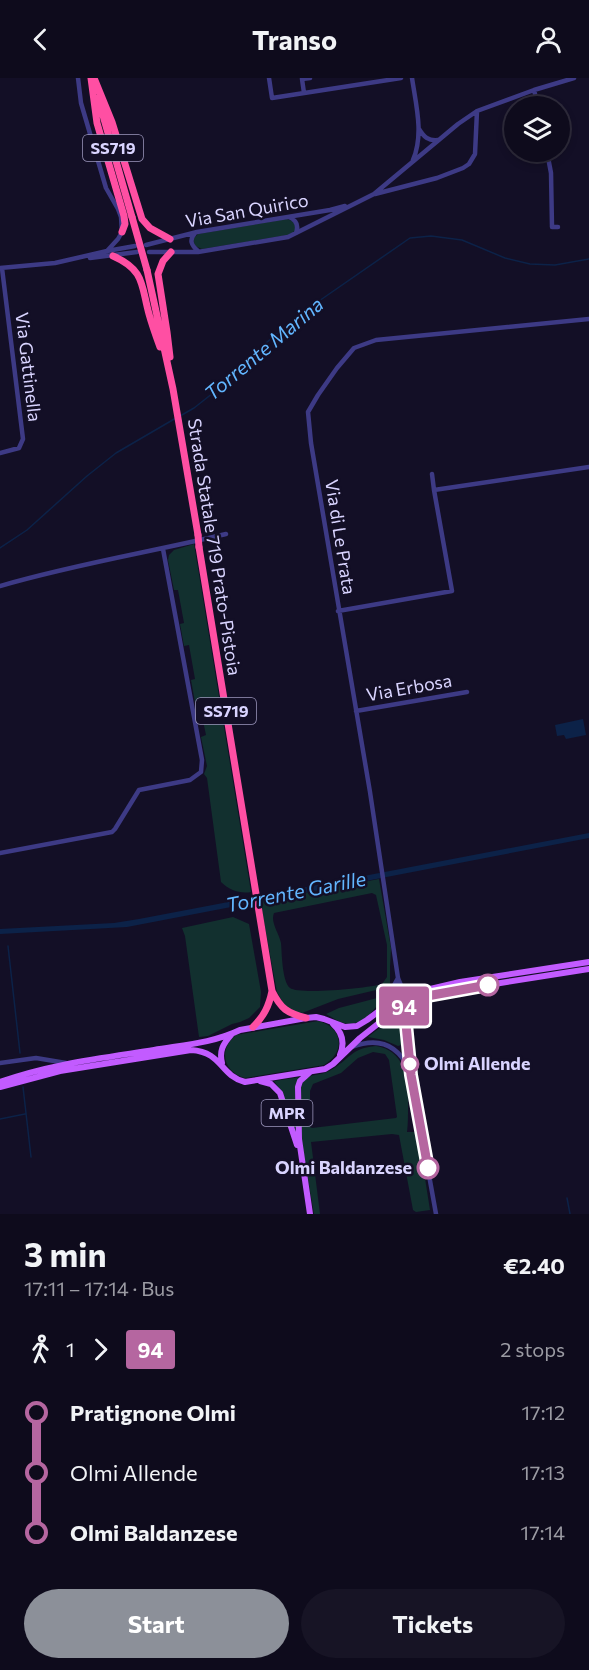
<!DOCTYPE html>
<meta charset="utf-8">
<style>
:root{--surface:#0e0b1c;--page:#171425;--text:#f1f3f6;--muted:#9b9ba3;--line:#2e2b3b;--accent:#8c9099}
body{margin:0;font-family:Commissioner,sans-serif;background:var(--page);color:var(--text);height:100vh;display:flex;flex-direction:column;font-size:22px;white-space:nowrap}
*{box-sizing:border-box;margin:0}
p{font-size:20px;color:var(--muted)}
.icon{flex:none;width:33px;height:33px;fill:none;stroke:currentColor;stroke-width:2;stroke-linecap:round;stroke-linejoin:round}
.map{position:relative;height:1136px;overflow:hidden}
.panel{display:flex;flex-direction:column;background:var(--surface);flex:1}
.panel>*{flex:none}
.badge{padding:0 12px;border-radius:4px;font-size:21px;line-height:39px}
.tools{position:absolute;left:504px;top:18px;display:grid;gap:12px}
.tools a{display:grid;place-items:center;width:66px;height:66px;border-radius:50%;background:var(--surface);box-shadow:0 3px 9px #0003,0 0 0 2px var(--line);font-size:30px}
.map>.badge{position:absolute;translate:-50% -50%;box-shadow:0 0 0 3px #fff}
.legs{display:flex;align-items:center;gap:9px;height:66px;padding:0 24px;font-size:20px}
.legs p{margin-inline-start:auto}
.head{display:flex;align-items:center;justify-content:space-between;height:102px;padding:0 24px}
h1{font-size:33px;font-weight:700;line-height:45px}
.button{display:flex;gap:12px;margin-top:auto;padding:12px 24px}
.button a{flex:1;height:69px;border-radius:36px;background:var(--accent);color:#fff;font-size:24px;font-weight:700;line-height:69px;text-align:center}
.button a+a{background:var(--page);color:var(--text)}
ul{padding:0 24px;list-style:none}
li{display:flex;align-items:center;gap:21px;height:60px;font-size:22px}
li i{display:grid;place-items:center;width:9px;height:100%;margin:0 8px;background:currentColor}
li i::after{content:'';width:15px;height:15px;margin:-8px;border:4px solid;border-radius:50%;background:var(--surface)}
li p{margin-inline-start:auto}
li:first-child i{background:linear-gradient(#0000 50%,currentColor 0)}
li:last-child i{background:linear-gradient(currentColor 50%,#0000 0)}
header{display:flex;justify-content:space-between;align-items:center;height:78px;padding:0 24px;background:var(--surface);font-size:27px;font-weight:700}
.map>svg:first-child{display:block}
</style>
<header><svg class="icon" aria-label="back" viewBox="0 0 24 24"><path d="M15 5l-7 7 7 7"/></svg>Transo<svg class="icon" aria-label="person" viewBox="0 0 24 24"><circle cx="12" cy="8" r="4"/><path d="M4 21q1-7 8-7t8 7"/></svg></header>
<div class="map">
<svg width="589" height="1136" viewBox="0 0 589 1136">
<rect width="100%" height="100%" fill="#130f26"/>
<!-- green -->
<path fill="#12302f" fill-rule="evenodd" d="M 287,141 L 292,143 L 295,147 L 295,153 L 288,157 L 202,171 L 195,168 L 193,161 L 198,156 Z
M 194,466 L 251,814 C 240,816 229,812 221,804 L 207,700 L 204,696 L 207,688 L 201,659 L 206,657 L 199,624 L 195,624 L 191,602 L 195,601 L 189,567 L 184,568 L 180,546 L 184,545 L 178,512 L 174,512 L 168,482 L 169,477 L 174,472 Z
M 379,801 L 391,870 L 390,889 L 390,908 L 389,909 L 338,921 L 302,935 L 296,934 L 285,928 L 277,914 L 260,823 ZM 372,815 L 376,817 L 387,867 L 387,899 L 382,906 C 370,910 299,917 290,910 C 282,903 282,876 281,865 C 279,855 270,844 274,835 Z
M 233,839 L 249,846 L 261,914 L 260,929 L 249,940 L 240,944 L 232,946 L 208,958 L 199,959 L 185,858 L 182,850 Z
M 381,919 L 383,919 C 374,933 362,949 344,945 C 338,944 332,939 326,936 L 339,930 Z
M 401,933 L 405,966 L 398,968 L 384,962 L 368,959 Z
M 318,943 C 343,949 346,974 324,987 L 245,1000 C 223,994 218,971 236,957 Z
M 376,968 C 406,973 409,1003 408,1029 C 408,1038 408,1046 407,1054 L 416,1054 L 418,1056 L 430,1132 L 416,1134 L 413,1132 L 399,1057 L 392,1056 L 311,1064 L 320,1136 L 314,1136 L 301,1060 L 300,1009 C 309,992 318,1000 331,992 C 350,981 351,970 376,968 ZM 373,974 L 385,976 L 389,982 L 397,1039 L 396,1040 L 312,1050 L 310,1049 L 310,1013 L 313,1006 L 341,995 L 358,980 Z
M 301,999 L 298,1062 L 283,1016 L 274,1003 Z"/>
<!-- water -->
<path fill="#0c2248" d="M 583,641 L 586,657 L 566,661 L 564,657 L 557,658 L 555,647 Z
M 589,755 L 589,760 L 127,849 L 0,856 L 0,851 L 114,845 L 139,841 Z"/>
<g fill="none" stroke-linecap="round" stroke-linejoin="round">
<!-- stream -->
<path stroke="#0c2248" stroke-width="1.5" d="M 180,338 L 194,330 L 227,304 L 252,277 L 280,253 L 319,223 L 410,160 L 431,158 L 462,162 L 505,180 L 530,186 L 555,187 L 589,181
M 0,470 L 27,452 L 87,398 L 116,375 L 176,340
M 8,868 L 20,975
M 23,1009 L 31,1079
M 0,1041 L 25,1036
M 567,1120 L 570,1136"/>
<!-- minor -->
<path stroke="#3d3a85" stroke-width="4.5" d="M 78,0 L 81,25 L 106,110 L 118,131 L 121,139 L 122,154 L 118,161 L 107,173
M 269,0 L 272,20 L 401,0
M 412,0 C 416,27 424,56 413,82
M 534,12 L 538,28
M 304,15 L 302,1 L 310,0
M 419,51 C 424,59 428,63 438,62
M 547,74 L 551,95 L 552,149 L 558,149
M 375,116 L 437,100 L 463,90 L 469,86 L 475,76 L 477,33
M 289,139 C 296,142 299,147 296,155
M 195,155 C 189,162 191,167 198,173
M 146,167 L 197,154 L 330,132 L 345,128
M 149,174 L 198,174 L 288,159 L 374,116 L 458,46 L 477,33 L 534,12 L 574,0
M 90,180 L 137,174
M 0,190 L 55,185 L 107,173 L 135,168
M 0,375 L 19,370 L 23,361 L 2,190
M 432,396 L 434,412
M 0,508 C 75,486 151,474 226,456
M 338,533 L 452,513 L 434,412 L 589,389
M 356,633 L 467,614
M 0,775 L 112,754 L 115,751 L 139,712 L 190,702 L 201,694 L 202,682 L 163,471
M 405,917 L 398,900 L 370,714 L 311,365 L 308,334 L 318,317 L 337,290 L 354,270 L 376,262 L 589,241
M 404,926 L 411,997 L 436,1136
M 382,929 L 398,900
M 352,969 C 378,959 397,966 409,991
M 0,985 L 36,980 L 66,985"/>
<!-- major -->
<path stroke="#c25bff" stroke-width="6" d="M 333,946 C 343,955 345,965 340,977
M 222,985 C 219,973 223,966 231,957
M 260,1003 L 271,1006 L 280,1015 L 297,1067
M 0,1004 C 50,986 103,980 154,972 C 183,967 213,965 240,952 L 306,940 L 316,939 L 324,941 L 345,949 L 357,948 L 367,942 L 394,922 L 409,916 L 460,904 L 589,884
M 0,1009 L 60,993 L 191,972 C 223,974 219,997 245,1004 L 325,991 L 333,986 L 360,960 L 398,930 L 410,923 L 427,918 L 488,907 L 589,891
M 310,1136 L 299,1061 L 298,1009 L 300,1003 L 310,994"/>
<!-- highway -->
<path stroke="#ff4fa3" stroke-width="7" d="M 91,0 L 97,45 L 124,138 L 125,146 L 122,154
M 94,0 L 112,44 L 142,141 L 150,150 L 170,161
M 98,20 L 132,139
M 113,178 C 145,192 141,207 149,236 C 152,247 156,258 160,269
M 147,192 L 173,311 L 198,457
M 170,279 L 167,254 L 158,196 L 163,183 L 171,174
M 199,469 L 272,913 C 281,931 287,935 306,940
M 253,949 C 264,938 269,928 272,913"/>
<!-- highway-bridge -->
<path stroke="#ff4fa3" stroke-width="7" d="M 132,139 L 147,192
M 198,457 L 199,469"/>
</g>
<g fill="none" stroke-linecap="round" stroke-linejoin="round">
<!-- line-1 casing -->
<g stroke="#fff" stroke-width="14">
<path id="line-1" d="M 428,1090 L 411,997 L 404,926 L 427,918 L 488,907"/>
</g>
<!-- line-1 -->
<use href="#line-1" stroke="#b566a0" stroke-width="9"/>
</g>
<!-- markers -->
<g fill="#fff" stroke="#b566a0" stroke-width="3">
<circle cx="488" cy="907" r="10"/>
<circle cx="410" cy="986" r="8"/>
<circle cx="428" cy="1090" r="10"/>
</g>
<g text-anchor="middle" stroke-width="5" stroke-linejoin="round" paint-order="stroke">
<!-- shield labels -->
<g fill="#130f26" stroke="#9e99be" stroke-width="1.5">
<rect x="83" y="57" width="60" height="26" rx="4.5"/>
<rect x="196" y="620" width="60" height="26" rx="4.5"/>
<rect x="261.5" y="1022" width="51" height="26" rx="4.5"/>
</g>
<g font-size="16" font-weight="bold" fill="#d9d4ff">
<text x="113" y="76">SS719</text>
<text x="226" y="639">SS719</text>
<text x="287" y="1041">MPR</text>
</g>
<!-- street labels -->
<g font-size="18" fill="#d9d4ff" stroke="#130f26">
<text transform="translate(247 133) rotate(-10)" y="6">Via San Quirico</text>
<text transform="translate(28 289) rotate(83)" y="6">Via Gattinella</text>
<text transform="translate(340 459) rotate(81)" y="6">Via di Le Prata</text>
<text transform="translate(214 469) rotate(81)" y="6">Strada Statale 719 Prato-Pistoia</text>
<text transform="translate(409 610) rotate(-10)" y="6">Via Erbosa</text>
</g>
<!-- stop labels -->
<g font-size="18" font-weight="bold" fill="#d9d4ff" stroke="#130f26" text-anchor="start">
<text x="424" y="992">Olmi Allende</text>
<text x="412" y="1096" text-anchor="end">Olmi Baldanzese</text>
</g>
<!-- water labels -->
<g font-size="20" font-style="italic" fill="#62b6ff" stroke="#130f26">
<text transform="translate(264 271) rotate(-40)" y="7">Torrente Marina</text>
<text transform="translate(296 814) rotate(-11)" y="7">Torrente Garille</text>
</g>
</g>
</svg>
<div class="tools">
<a><svg class="icon" aria-label="layers" viewBox="0 0 24 24"><path d="M12 4l9 5-9 5-9-5zM3 14l9 5 9-5"/></svg></a>
</div>
<b class="badge" style="left:404px;top:928px;background:#b566a0;color:#fff">94</b>
</div>
<section class="panel">
<div class="head"><div><h1>3 min</h1><p>17:11 – 17:14 · Bus</p></div><b>€2.40</b></div>
<div class="legs"><svg class="icon" aria-label="walk" viewBox="0 0 24 24"><circle cx="13" cy="4" r="2"/><path d="M13 8l-2 6 4 7M11 14l-3 7M7 12l3-4h3l4 4"/></svg>1<svg class="icon" aria-label="forward" viewBox="0 0 24 24"><path d="M9 5l7 7-7 7"/></svg><b class="badge" style="background:#b566a0;color:#fff">94</b><p>2 stops</p></div>
<ul>
<li><i style="color:#b566a0"></i><b>Pratignone Olmi</b><p>17:12</p></li>
<li><i style="color:#b566a0"></i><span>Olmi Allende</span><p>17:13</p></li>
<li><i style="color:#b566a0"></i><b>Olmi Baldanzese</b><p>17:14</p></li>
</ul>
<div class="button"><a>Start</a><a>Tickets</a></div>
</section>
